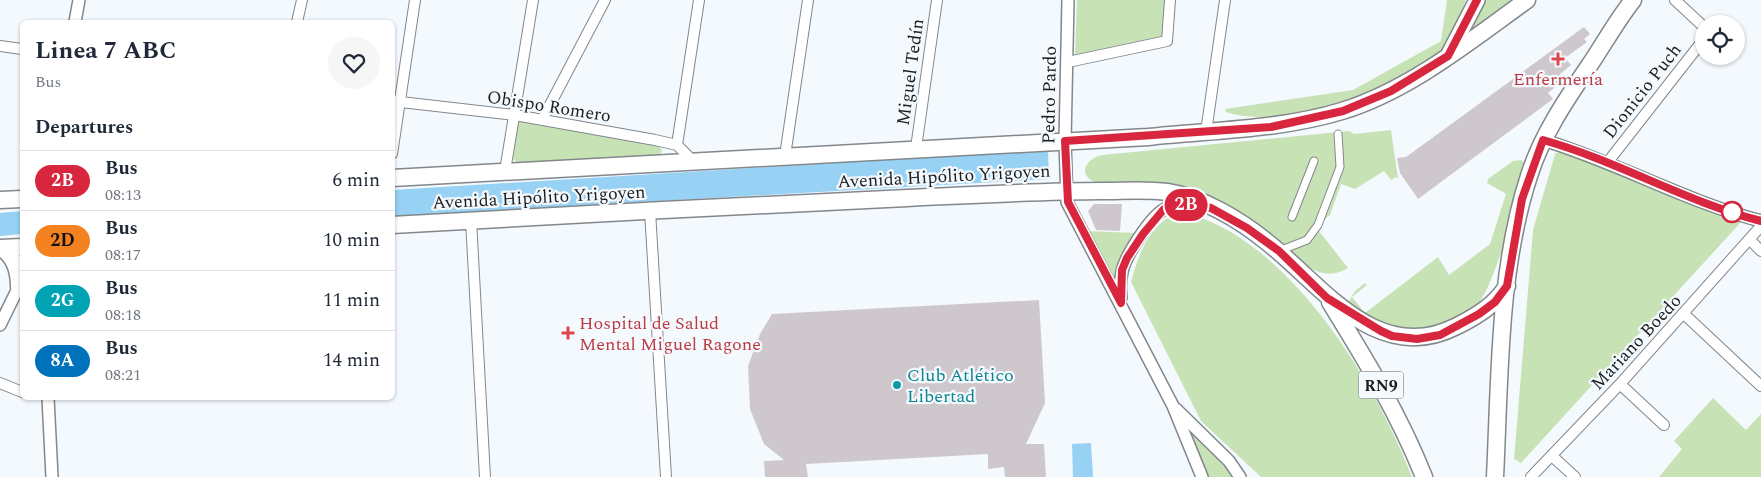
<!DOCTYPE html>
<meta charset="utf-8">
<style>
:root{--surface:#fff;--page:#f6f6f7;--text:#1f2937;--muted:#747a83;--line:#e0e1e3}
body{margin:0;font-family:Spectral,serif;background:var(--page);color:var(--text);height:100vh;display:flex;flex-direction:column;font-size:19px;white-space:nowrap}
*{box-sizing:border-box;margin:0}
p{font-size:16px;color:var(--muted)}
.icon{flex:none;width:28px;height:28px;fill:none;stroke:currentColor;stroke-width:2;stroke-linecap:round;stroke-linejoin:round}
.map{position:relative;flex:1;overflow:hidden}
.details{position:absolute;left:20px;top:20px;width:375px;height:380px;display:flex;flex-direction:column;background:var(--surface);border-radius:8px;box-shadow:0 1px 4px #0004}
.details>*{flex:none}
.badge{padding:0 10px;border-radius:16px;font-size:18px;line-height:32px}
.controls{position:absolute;left:1695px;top:15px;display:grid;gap:10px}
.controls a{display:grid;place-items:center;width:50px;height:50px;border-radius:50%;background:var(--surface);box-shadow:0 1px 4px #0004;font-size:25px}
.map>.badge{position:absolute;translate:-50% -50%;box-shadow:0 0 0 2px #fff}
h2{padding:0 15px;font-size:19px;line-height:45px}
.round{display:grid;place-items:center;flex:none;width:52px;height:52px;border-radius:26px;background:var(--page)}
.head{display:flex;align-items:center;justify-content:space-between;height:85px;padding:0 15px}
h1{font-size:24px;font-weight:700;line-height:38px}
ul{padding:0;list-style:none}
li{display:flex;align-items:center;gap:15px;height:60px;padding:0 15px;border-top:1px solid var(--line)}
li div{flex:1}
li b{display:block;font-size:19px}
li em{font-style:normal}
li .badge{min-width:55px;font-weight:700;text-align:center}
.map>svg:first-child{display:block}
</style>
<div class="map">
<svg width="1761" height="477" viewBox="0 0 1761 477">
<rect width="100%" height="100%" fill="#f4f9fe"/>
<!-- green -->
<path fill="#c7e3b6" d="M 1077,0 L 1166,0 L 1163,38 L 1075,55 Z
M 1447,0 L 1466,0 C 1460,14 1455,33 1446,46 C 1441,52 1432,57 1425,62 C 1380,95 1280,130 1226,112 L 1225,109 L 1353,90 L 1441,41 Z
M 1482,0 L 1516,0 L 1467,35 Z
M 519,120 L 659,146 L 662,150 L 660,155 L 518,165 L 513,158 Z
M 1391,130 L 1398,179 L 1396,177 L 1391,180 L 1384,171 L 1355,189 L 1341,184 L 1330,215 L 1324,220 L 1319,231 L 1348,268 C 1312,291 1280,238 1252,219 C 1222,198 1181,186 1144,182 C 1128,180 1111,183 1095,182 C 1076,174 1087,158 1102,155 L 1349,131 L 1354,134 Z
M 1563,150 L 1742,221 L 1521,463 L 1514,459 L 1533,230 L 1555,154 Z
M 1521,160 L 1525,163 C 1515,199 1497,291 1470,313 C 1460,322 1420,331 1405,336 L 1350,306 L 1349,301 L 1355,291 L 1365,283 L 1367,285 L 1352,297 L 1365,313 L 1438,257 L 1449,275 L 1490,244 L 1506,194 L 1487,183 L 1488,179 L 1513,161 Z
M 1178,212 C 1186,214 1196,216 1204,219 C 1299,256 1377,386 1412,477 L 1261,477 L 1201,421 L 1131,282 C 1138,254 1150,224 1178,212 Z
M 1088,231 L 1136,233 L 1119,261 L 1115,281 Z
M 1713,398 L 1746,430 L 1761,414 L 1761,477 L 1659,477 L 1682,449 L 1674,441 Z
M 1192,431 L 1232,469 L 1236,477 L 1207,477 L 1192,438 Z"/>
<!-- water -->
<path fill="#97d1f4" d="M 1048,150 L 1049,179 L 393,216 L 393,190 Z
M 22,211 L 22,234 L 0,236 L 0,213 Z
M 1091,443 L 1093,477 L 1073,477 L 1072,444 Z"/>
<!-- building -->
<path fill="#cec8cc" d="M 1584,27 L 1590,34 L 1584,39 L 1587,42 L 1565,58 L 1571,65 L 1560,74 L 1565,79 L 1548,93 L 1553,99 L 1418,199 L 1400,173 L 1397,158 L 1406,157 L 1413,152 Z
M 1094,204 L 1122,204 L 1120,231 L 1096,230 L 1088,211 Z
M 1039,300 L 1045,403 L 1026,444 L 1044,444 L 1046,477 L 1005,477 L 1004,467 L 988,469 L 988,454 L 806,464 L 808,477 L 765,477 L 764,461 L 784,460 L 764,444 L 750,409 L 748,366 L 760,334 L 772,314 Z"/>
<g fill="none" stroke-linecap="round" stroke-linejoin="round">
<!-- pedestrian casing -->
<g stroke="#82878c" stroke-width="9">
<path id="pedestrian" d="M 1292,217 L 1314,161
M 1279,251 L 1307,240 L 1318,225 L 1340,167 L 1338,134"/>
</g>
<!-- minor casing -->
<g stroke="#82878c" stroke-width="12">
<path id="minor" d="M 1675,0 L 1704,27
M 297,22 L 302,0
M 0,46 L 22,49
M 1068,62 L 1167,41 L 1170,0
M 392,101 L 515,115 L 655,140 L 677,145 L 693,161
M 542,120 L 605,0
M 1206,132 L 1225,0
M 677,145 L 699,0
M 916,148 L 937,0
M 392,154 L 415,0
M 785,156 L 808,0
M 1607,163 L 1704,39
M 505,171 L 533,0
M 650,211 L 666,477
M 471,220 L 485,477
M 1750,240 L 1761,251
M 1684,314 L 1761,386
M 0,383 L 22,392
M 1620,384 L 1664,425
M 1552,456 L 1575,477
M 1531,477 L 1620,384 L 1761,226"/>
</g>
<!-- tertiary casing -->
<g stroke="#82878c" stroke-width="14">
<path id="tertiary" d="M 1068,0 L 1065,141 L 1067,202 L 1173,406 L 1202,477
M 75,22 L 79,0
M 1543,140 C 1617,162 1686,202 1761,221
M 1121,298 C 1120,289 1120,280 1122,272 C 1125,256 1151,216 1165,209 C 1175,203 1188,204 1199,206
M 0,325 L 22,280
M 48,398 L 52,477
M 1176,409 L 1229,461 L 1240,477"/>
</g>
<!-- primary casing -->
<g stroke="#82878c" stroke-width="18">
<path id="primary" d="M 1448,56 L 1477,0"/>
</g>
<!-- trunk casing -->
<g stroke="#82878c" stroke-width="19">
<path id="trunk" d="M 392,178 L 1148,137 C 1213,130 1279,130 1342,111 C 1410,90 1470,41 1527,0
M 0,200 L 22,199
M 392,225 C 564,215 735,206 907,198 C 972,195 1037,191 1102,191 C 1124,191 1146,189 1167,192 C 1202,197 1240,220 1267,242 C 1323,286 1377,367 1457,326 C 1477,316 1495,305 1507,286
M 0,248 L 22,247
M 1,248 C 15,256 19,271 19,287
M 1330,302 C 1365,359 1399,414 1424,477
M 1495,477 C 1500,378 1498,271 1529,176 C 1542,134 1568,97 1593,60 C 1606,40 1618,19 1633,0"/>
</g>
<!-- pedestrian -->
<use href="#pedestrian" stroke="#fff" stroke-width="7"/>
<!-- minor -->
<use href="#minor" stroke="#fff" stroke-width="10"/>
<!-- tertiary -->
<use href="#tertiary" stroke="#fff" stroke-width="11"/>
<!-- primary -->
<use href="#primary" stroke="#fff" stroke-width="15"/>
<!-- trunk -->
<use href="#trunk" stroke="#fff" stroke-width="16"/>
</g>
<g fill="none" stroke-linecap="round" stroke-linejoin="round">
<!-- line casing -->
<g stroke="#fff" stroke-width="11">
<path id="line" d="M 1477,0 L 1448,56 L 1391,91 L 1343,111 L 1271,127 L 1065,141 L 1068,202 L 1121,303 L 1122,270 L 1127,258 L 1143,234 L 1164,209 L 1190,204 L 1211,208 L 1247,228 L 1279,251 L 1327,298 L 1381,331 L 1392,336 L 1417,339 L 1440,335 L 1479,314 L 1495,302 L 1507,286 L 1522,199 L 1543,140 C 1618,161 1686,202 1761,221"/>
</g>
<!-- line -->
<use href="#line" stroke="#d7263d" stroke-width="8"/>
</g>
<!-- markers -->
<g fill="#e0444e" stroke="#f4f9fe" stroke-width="2">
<path d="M1555.5 51.5h5v5h5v5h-5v5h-5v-5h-5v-5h5z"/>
<path d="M565.5 325.5h5v5h5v5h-5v5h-5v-5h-5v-5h5z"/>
</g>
<circle fill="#fff" stroke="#d7263d" stroke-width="2.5" cx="1732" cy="212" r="10"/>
<circle fill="#0f9aa8" stroke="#f4f9fe" stroke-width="2" cx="897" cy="385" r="5"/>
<g text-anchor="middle" stroke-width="4.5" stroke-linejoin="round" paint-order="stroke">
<!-- shield labels -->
<rect fill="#f4f9fe" stroke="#5c5f61" stroke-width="1" x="1358.5" y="371.5" width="45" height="27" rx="4"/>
<g font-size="16" font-weight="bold" fill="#1b1d1e">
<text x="1381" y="391">RN9</text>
</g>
<!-- street labels -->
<g font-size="18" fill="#1b1d1e" stroke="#f4f9fe">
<text transform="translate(910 72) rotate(-82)" y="6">Miguel Tedín</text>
<text transform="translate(1642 91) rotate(-52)" y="6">Dionicio Puch</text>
<text transform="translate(1049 95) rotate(-89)" y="6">Pedro Pardo</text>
<text transform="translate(549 106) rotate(9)" y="6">Obispo Romero</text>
<text transform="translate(944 176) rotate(-3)" y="6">Avenida Hipólito Yrigoyen</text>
<text transform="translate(539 197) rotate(-3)" y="6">Avenida Hipólito Yrigoyen</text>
<text transform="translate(1636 342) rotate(-47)" y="6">Mariano Boedo</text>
</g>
<!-- health labels -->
<g font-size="18" fill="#be3a42" stroke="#f4f9fe">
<text x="1558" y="85">Enfermería</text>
<text x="579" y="329" text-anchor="start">Hospital de Salud<tspan x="579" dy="21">Mental Miguel Ragone</tspan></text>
</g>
<!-- culture labels -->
<g font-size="18" fill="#0d838f" stroke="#f4f9fe" text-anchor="start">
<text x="907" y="381">Club Atlético<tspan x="907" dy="21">Libertad</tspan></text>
</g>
</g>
</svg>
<div class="controls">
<a><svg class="icon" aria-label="locate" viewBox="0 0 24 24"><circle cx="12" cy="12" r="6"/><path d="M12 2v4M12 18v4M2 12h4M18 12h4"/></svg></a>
</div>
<b class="badge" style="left:1186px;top:205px;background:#d7263d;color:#fff">2B</b>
<section class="details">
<div class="head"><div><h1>Linea 7 ABC</h1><p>Bus</p></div><a class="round"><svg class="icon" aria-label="heart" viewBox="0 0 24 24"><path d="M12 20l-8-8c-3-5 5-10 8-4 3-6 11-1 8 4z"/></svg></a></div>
<h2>Departures</h2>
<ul>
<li><span class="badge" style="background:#d7263d;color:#fff">2B</span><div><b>Bus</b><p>08:13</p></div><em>6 min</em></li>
<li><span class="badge" style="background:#f58220;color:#111">2D</span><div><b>Bus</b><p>08:17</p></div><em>10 min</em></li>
<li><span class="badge" style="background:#00a3b4;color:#fff">2G</span><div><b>Bus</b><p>08:18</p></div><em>11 min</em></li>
<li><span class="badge" style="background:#0072bc;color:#fff">8A</span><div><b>Bus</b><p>08:21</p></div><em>14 min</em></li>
</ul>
</section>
</div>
